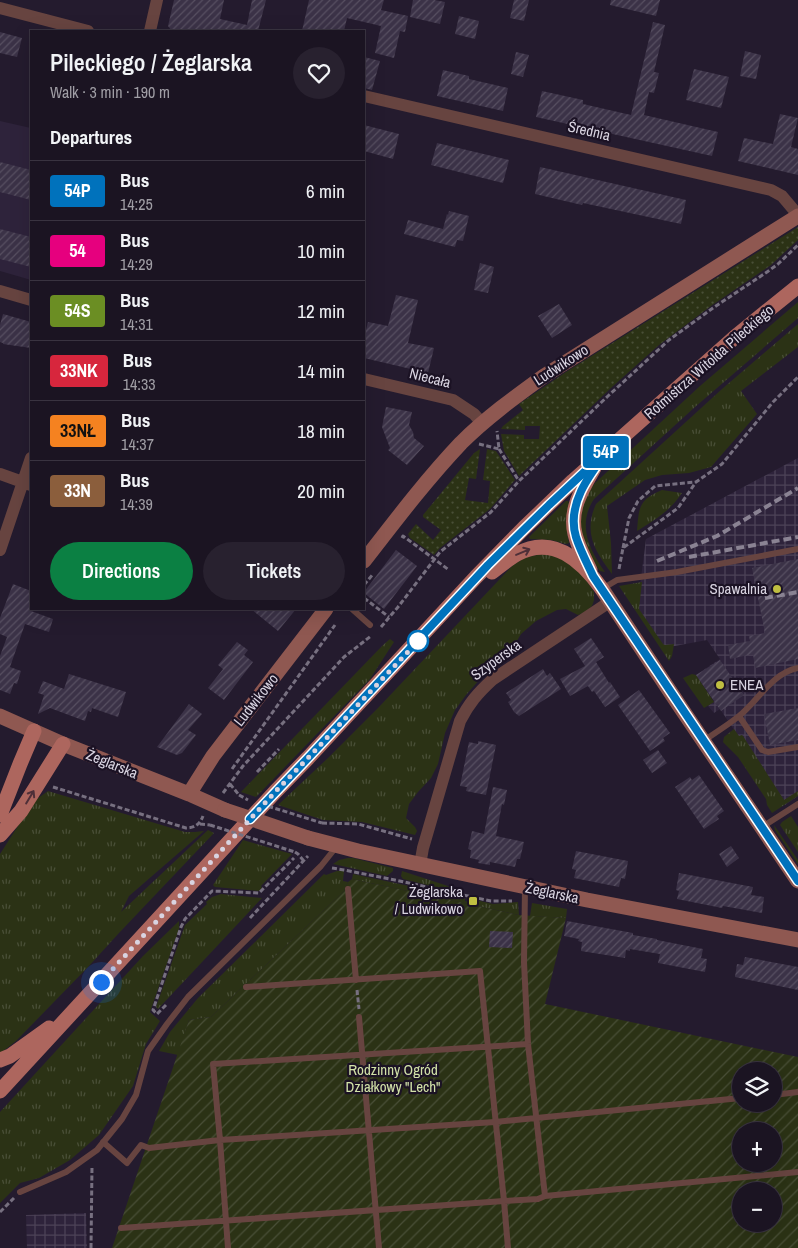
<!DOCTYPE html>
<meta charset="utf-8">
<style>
:root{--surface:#1b1422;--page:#28212f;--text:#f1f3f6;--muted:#a09ea5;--line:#393340;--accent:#0b8043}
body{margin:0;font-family:"Archivo Narrow",sans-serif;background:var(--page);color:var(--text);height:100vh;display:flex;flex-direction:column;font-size:19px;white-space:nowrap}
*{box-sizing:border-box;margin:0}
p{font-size:16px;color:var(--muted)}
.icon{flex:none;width:28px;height:28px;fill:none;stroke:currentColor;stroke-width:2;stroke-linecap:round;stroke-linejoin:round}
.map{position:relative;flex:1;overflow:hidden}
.side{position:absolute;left:30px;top:30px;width:335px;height:580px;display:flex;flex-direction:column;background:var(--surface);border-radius:0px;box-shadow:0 5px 20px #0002,0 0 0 1px var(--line)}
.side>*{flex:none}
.badge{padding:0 10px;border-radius:4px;font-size:18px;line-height:32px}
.controls{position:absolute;left:732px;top:1062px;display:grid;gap:10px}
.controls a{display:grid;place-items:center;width:50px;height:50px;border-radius:50%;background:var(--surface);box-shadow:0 5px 20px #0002,0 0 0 1px var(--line);font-size:25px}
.you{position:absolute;width:25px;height:25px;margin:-12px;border:4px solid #fff;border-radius:50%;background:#1a73e8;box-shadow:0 0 0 8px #1a73e833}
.map>.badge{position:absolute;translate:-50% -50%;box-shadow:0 0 0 2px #fff}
h2{padding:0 20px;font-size:19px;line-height:45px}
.round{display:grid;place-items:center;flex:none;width:52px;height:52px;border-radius:26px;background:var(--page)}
.head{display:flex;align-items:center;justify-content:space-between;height:85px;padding:0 20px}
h1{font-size:24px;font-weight:600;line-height:38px}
.action{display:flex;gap:10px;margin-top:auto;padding:10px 20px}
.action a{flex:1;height:58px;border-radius:30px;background:var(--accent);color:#fff;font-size:20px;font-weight:600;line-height:58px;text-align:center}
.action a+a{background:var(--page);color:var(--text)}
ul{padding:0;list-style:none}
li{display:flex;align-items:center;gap:15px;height:60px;padding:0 20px;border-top:1px solid var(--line)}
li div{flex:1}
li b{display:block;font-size:19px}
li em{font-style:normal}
li .badge{min-width:55px;font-weight:700;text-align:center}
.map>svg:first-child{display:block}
</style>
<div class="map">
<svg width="798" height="1248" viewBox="0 0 798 1248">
<defs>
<pattern id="industrial-grid" width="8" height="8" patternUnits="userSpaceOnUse" patternTransform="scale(1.25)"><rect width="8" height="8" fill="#2e233b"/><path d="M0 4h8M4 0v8" fill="none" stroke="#4c4257"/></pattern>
<pattern id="grass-tufts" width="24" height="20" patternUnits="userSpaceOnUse" patternTransform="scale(1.25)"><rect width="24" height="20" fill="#2b3215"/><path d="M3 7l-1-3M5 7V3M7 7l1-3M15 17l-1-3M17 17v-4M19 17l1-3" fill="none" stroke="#494f37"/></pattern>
<pattern id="park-dots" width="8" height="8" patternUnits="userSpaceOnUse" patternTransform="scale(1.25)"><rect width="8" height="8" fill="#2b3215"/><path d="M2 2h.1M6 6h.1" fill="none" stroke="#494f37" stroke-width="1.8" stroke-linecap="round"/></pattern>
<pattern id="garden-furrows" width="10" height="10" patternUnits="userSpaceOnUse" patternTransform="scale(1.25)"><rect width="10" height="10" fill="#2b3215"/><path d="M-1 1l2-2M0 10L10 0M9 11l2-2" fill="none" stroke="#494f37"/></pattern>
<pattern id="building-hatch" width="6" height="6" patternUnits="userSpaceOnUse" patternTransform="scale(1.25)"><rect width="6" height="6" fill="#3b3247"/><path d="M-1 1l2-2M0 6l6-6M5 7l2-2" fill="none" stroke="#574f61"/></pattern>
</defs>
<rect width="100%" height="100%" fill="#241b2e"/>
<!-- built -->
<path fill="#2e233b" d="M 0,121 L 31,128 L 31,280 L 0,271 Z"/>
<!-- industrial -->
<path fill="url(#industrial-grid)" d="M 798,458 L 798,796 L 785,805 L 720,709 L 714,713 L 708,706 L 714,701 L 696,675 L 720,659 L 707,640 L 664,648 L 637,609 L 646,539 Z
M 86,1213 L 87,1248 L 27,1248 L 26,1215 Z"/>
<!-- grass -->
<path fill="url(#grass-tufts)" d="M 798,302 L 798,318 L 695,407 L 594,499 C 577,525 589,549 605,572 L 600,571 C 579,542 573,515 594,484 L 700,386 Z
M 798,324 L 798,347 L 741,391 L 757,414 L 711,467 L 689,473 L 662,475 L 645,480 L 607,506 L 611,543 L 612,574 C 595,551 583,533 596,504 L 722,389 Z
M 662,490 L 682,493 C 670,511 655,520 637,531 C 639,508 638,500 662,490 Z
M 566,501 L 568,501 L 569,503 L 567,532 L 569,543 L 566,544 L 551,540 L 530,539 L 529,537 L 530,536 Z
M 543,554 L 558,556 L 581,572 L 594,592 L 594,600 L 592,606 L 585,612 L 578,615 L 566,609 L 557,610 L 536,621 L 521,634 L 505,661 L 487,671 L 466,695 L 455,710 L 445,733 L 438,764 L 431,778 L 418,792 L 409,804 L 406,818 L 415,827 L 417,831 L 415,835 L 362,822 L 323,820 L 278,805 L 329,757 L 378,708 L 513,565 L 526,557 Z
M 642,582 L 639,609 L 663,644 L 665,645 L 674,644 L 672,656 L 669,661 L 619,586 Z
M 390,639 L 394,642 L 370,679 L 256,797 L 241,792 L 383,645 Z
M 692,674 L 696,675 L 714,702 L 704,708 L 683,678 Z
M 734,729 L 739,736 L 742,735 L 743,736 L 784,800 L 798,791 L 798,796 L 772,813 L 767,805 L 766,799 L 738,757 L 723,742 L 724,737 Z
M 48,791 L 185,832 L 195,832 L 204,831 L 129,896 L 121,912 L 208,830 L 214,833 L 119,933 L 88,967 L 16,1041 L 2,1052 L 0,1053 L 0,854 L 34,801 Z
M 791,816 L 798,827 L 798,852 L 780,825 L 782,822 Z
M 774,825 L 798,860 L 798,864 L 775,830 Z
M 243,840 L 292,854 L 261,886 L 262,888 L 259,891 L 215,887 L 213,885 Z
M 348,858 L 353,858 L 393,868 L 393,871 L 387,876 L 333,864 L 339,860 Z
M 337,871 L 344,871 L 343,881 L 348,882 L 344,891 L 211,1017 L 189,1020 L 178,1055 L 159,1051 L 170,1032 L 198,998 L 324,874 L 326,875 Z
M 402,871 L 451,887 L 450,888 L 443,889 L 403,879 L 401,876 Z
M 353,874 L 465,898 L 465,901 L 475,903 L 476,900 L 493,904 L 518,902 L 519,915 L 352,879 Z
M 221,894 L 262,898 L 158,1009 L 156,1007 L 185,925 L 207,904 L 206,902 L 212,897 Z
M 532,903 L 567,909 L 566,918 L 530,916 Z
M 179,921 L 179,929 L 150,1012 L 160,1021 L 146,1044 L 133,1086 L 99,1135 L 70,1160 L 39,1178 L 20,1183 L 0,1203 L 0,1112 L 143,956 Z"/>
<!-- park -->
<path fill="url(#park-dots)" d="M 798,227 L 798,240 L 771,265 L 711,306 L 659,345 L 611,388 L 519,476 L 504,451 L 501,434 L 524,435 L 524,439 L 539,439 L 540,426 L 525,426 L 525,430 L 501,429 L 503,426 L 523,410 L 519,404 L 566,372 Z
M 480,449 L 476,479 L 469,478 L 465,500 L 488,503 L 490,481 L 483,480 L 487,449 L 496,451 L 515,480 L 490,509 L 440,548 L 434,555 L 410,538 L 408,534 L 416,524 L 433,540 L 441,530 L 423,517 L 423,515 L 474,453 Z"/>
<!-- garden -->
<path fill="url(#garden-furrows)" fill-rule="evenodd" d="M 352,879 L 519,915 L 566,918 L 545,1004 L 798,1057 L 798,1248 L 112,1248 L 189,1020 L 211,1017 L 344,891 L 348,882 ZM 741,1071 L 774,1071 L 774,1104 L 741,1104 ZM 741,1131 L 774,1131 L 774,1164 L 741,1164 ZM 741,1191 L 774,1191 L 774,1224 L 741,1224 Z"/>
<!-- building -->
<path fill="url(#building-hatch)" d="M 174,0 L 224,0 L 220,19 L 247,25 L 252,0 L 266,0 L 258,31 L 175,31 L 171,30 L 168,26 Z
M 309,0 L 384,0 L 381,10 L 408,16 L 405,32 L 400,31 L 394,58 L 375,53 L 381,26 L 347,18 L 344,31 L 302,31 Z
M 413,0 L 434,0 L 445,2 L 440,24 L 410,17 Z
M 514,0 L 529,0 L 524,21 L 510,18 Z
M 611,0 L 660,0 L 656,16 L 610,5 Z
M 459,16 L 479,21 L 475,39 L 455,34 Z
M 653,22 L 665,25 L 654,72 L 659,73 L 654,93 L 649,92 L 644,115 L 718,132 L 712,156 L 536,117 L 542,91 L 583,100 L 583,104 L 631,115 Z
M 0,32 L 22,38 L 17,57 L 0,53 Z
M 745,51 L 761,55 L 756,79 L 740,76 Z
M 516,52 L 529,55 L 523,77 L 511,74 Z
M 364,57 L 380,61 L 372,90 L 364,88 Z
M 694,69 L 729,77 L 721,108 L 686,100 Z
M 443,70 L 469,76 L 469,79 L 508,88 L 503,111 L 437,96 Z
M 780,114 L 798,118 L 791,147 L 798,149 L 798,175 L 738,161 L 744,138 L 773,144 Z
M 364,125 L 399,134 L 393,159 L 364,151 Z
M 437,143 L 509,160 L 503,183 L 431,165 Z
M 0,162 L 31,170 L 31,200 L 0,192 Z
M 540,167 L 686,200 L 681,224 L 583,203 L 582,205 L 535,194 Z
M 449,211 L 469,216 L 463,241 L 457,240 L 455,247 L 404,234 L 408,220 L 443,229 L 447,214 L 448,215 Z
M 0,229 L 31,237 L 31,267 L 0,259 Z
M 480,263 L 494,267 L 488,293 L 474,290 Z
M 396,295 L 418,300 L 408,343 L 434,348 L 428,373 L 364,358 L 364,338 L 368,322 L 388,326 Z
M 559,304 L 572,325 L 552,338 L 538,316 Z
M 3,314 L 31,322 L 31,348 L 3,344 L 3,343 L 0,342 L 0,325 Z
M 386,407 L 412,412 L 409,425 L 413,432 L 414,438 L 424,446 L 407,465 L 388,450 L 390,448 L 382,427 Z
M 396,550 L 417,566 L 384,609 L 364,593 L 364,592 Z
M 798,559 L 798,659 L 755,668 L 753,654 L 730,659 L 728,645 L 750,641 L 749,636 L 765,633 L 752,568 Z
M 13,584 L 31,591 L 31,611 L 53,619 L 49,632 L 25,624 L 10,667 L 21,671 L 17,684 L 14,683 L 10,694 L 0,690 L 0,656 L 7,637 L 0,634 L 0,618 Z
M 251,609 L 296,609 L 278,631 Z
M 591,638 L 604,657 L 596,662 L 609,683 L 610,682 L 620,697 L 605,707 L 594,691 L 592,692 L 588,686 L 570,696 L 560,679 L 585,666 L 574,649 Z
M 237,642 L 248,650 L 244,655 L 253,662 L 224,700 L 208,688 L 223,669 L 218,665 Z
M 720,660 L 744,695 L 721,711 L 696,675 Z
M 543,669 L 547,676 L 550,673 L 561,689 L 519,716 L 514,712 L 508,702 L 511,700 L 506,693 Z
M 69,674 L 126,692 L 118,717 L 92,708 L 91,712 L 88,711 L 85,721 L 50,708 L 38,714 L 44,695 L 38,693 L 43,681 L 64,689 Z
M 639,690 L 670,733 L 663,738 L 665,741 L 650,751 L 618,705 Z
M 189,704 L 202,714 L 188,730 L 196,735 L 182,753 L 177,755 L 157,747 Z
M 798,708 L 798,740 L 770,745 L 764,714 Z
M 478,741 L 496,745 L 486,795 L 466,791 L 467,787 L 460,786 L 469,742 L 478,744 Z
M 658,750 L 667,763 L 652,773 L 643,760 Z
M 699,775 L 724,811 L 717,816 L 719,819 L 704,829 L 675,787 L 690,777 L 692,780 Z
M 493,787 L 507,790 L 504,805 L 502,804 L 496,836 L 524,842 L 520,859 L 517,859 L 515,867 L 490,862 L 490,865 L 478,863 L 479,860 L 470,858 L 471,850 L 468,849 L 472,831 L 484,834 Z
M 731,846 L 739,858 L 727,867 L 719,854 Z
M 576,851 L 628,861 L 625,879 L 621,878 L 619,887 L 574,878 L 576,870 L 572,869 Z
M 679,873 L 753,887 L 751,895 L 764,897 L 762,913 L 723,906 L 722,908 L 677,899 L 679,891 L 676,890 Z
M 567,921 L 633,933 L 633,935 L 657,939 L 657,940 L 703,949 L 701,958 L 707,959 L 705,972 L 658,963 L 660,954 L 630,949 L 630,951 L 626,950 L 625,958 L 581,951 L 582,942 L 578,941 L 579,939 L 564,936 Z
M 490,931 L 513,932 L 512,948 L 489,947 Z
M 745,957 L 798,967 L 798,990 L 735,977 L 737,964 L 743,965 Z"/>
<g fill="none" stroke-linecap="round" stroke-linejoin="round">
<!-- path -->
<path stroke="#777080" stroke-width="3" stroke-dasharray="5 2.5" stroke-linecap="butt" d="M 479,444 L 499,449 L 497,431
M 499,449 L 519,481
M 402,538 L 403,536 L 449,570
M 623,548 L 629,518 L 638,501 L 655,486 L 696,482
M 619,569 L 623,548 L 678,508 L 696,482 L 722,464 L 773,402 L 798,377
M 364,585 L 373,574
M 364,598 L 389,617
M 381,627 L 398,607 L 440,552 L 491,512 L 519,481 L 608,396 L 669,340 L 713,308 L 767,272 L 778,264 L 798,245
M 232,769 L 335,625
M 257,772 L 279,749
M 230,784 L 239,795
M 53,787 L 186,828 C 195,828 200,824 203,816
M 223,793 L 243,766 L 344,657 L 371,636
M 322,823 L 358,824 L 412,839
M 200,824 L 210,825
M 295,852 L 298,854 L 303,860
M 332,868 L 344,870 L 395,880 L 491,901 L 512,901
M 250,918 L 308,856
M 357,990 L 359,1009
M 166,1005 L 157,1014 L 153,1010 L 181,927 L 185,919 L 212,891 L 259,893 L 294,858
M 0,1212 L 14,1198
M 91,1248 L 92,1166"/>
<!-- lane -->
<path stroke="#674440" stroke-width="6" d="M 602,589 L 617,580 L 677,572 L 798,549
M 352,609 L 370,625
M 739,716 L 762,750 L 768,752 L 798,747
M 703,741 C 715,733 728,725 739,716 C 758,701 772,673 798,668
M 762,827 L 798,804
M 525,887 L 524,962 L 528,1044 L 545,1196 L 798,1172
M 348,889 L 356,980
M 359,1017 L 379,1248
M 528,1044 L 213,1064 L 220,1140 L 495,1122 L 741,1098
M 774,1095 L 798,1092
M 103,1142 L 127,1163 L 141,1145 L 149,1148 L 220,1140 L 228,1248
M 20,1192 L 66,1172 L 97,1150 L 122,1119 L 136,1095 L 148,1051 L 167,1024 L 188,997 L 321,866 L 337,846
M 121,1228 L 504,1201 L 480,971 L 246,987
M 508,1248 L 504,1201 L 538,1199 L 545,1196"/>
<!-- street -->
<path stroke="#674440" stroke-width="12" d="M 0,8 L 88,31
M 150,31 L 157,0
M 364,96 L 771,190 L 782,196 L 798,215
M 0,291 L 31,300
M 364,379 L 453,400 L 474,414 L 482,423
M 0,474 L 31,485
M 0,550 L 31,458
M 420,865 L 423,848 L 460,721 C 469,703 478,693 492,680 L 611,601"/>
<!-- secondary -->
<path stroke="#8f5851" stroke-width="15" d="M 364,561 C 395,521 426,480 461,443 C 486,418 515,397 544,376 L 798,216
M 602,589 L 681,708 L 798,881
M 0,716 L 63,744 L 189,794 L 225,810
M 189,794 L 213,756 L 326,609
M 308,838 L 358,851 L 587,900 L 798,940"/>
<!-- primary -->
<path stroke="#ad665e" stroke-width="15" d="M 590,570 C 585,559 578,547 575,534 C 569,510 582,489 594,468
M 492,572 C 500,566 508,559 517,554 C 553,534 582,561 602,589
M 0,815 L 20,764 L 34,731
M 0,835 L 21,811 L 63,744
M 0,1060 L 10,1056 L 49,1028
M 0,1091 L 275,792 L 308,758 L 476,577 L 524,528 L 573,481 L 735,337 L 798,286"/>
<!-- rail -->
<path stroke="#8a8393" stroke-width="4" stroke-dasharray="8 4" stroke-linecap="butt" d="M 689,557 L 798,537
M 657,561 L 717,536 L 798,488
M 765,598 L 798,592"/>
<!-- path-bridge -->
<path stroke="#777080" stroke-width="3" stroke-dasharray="5 2.5" stroke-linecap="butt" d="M 239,795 L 248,800
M 261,804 L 322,823
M 210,825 L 295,852"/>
<!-- secondary-bridge -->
<path stroke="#8f5851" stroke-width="15" d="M 225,810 L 308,838"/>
</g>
<!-- one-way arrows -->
<defs><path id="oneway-shaft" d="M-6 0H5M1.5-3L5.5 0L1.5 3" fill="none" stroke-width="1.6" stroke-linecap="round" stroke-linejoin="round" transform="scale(1.25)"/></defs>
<g stroke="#4e2f38">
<use href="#oneway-shaft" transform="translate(523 552) rotate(-23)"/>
<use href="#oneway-shaft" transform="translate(30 797) rotate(-59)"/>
</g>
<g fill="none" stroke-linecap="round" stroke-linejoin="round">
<!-- line casing -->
<g stroke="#fff" stroke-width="11">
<path id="line" d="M 250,819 L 308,758 L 488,565 L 549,505 L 609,449 C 590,474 566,504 576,537 C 580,550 587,563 593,576 L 798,881"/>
</g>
<!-- line -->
<use href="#line" stroke="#0072bc" stroke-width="8"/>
<!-- walk -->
<path stroke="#d9d4e1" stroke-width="5" stroke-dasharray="0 9" d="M 101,982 L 275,792 L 308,758 L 419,640 L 418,641"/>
</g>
<!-- markers -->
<g fill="#bfbe41" stroke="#1b1224" stroke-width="2">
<circle cx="777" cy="589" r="5"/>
<circle cx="720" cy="685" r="5"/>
<rect x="468" y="896" width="10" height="10" rx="2.5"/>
</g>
<circle fill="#fff" stroke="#0072bc" stroke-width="2.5" cx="418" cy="641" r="10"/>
<g text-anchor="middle" stroke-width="4.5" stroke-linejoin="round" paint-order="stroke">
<!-- street labels -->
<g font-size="15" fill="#d9d4e1" stroke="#1b1224">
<text transform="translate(589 131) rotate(13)" y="5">Średnia</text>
<text transform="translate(709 362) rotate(-41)" y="5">Rotmistrza Witolda Pileckiego</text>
<text transform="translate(561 365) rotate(-33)" y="5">Ludwikowo</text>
<text transform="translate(430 378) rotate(14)" y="5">Niecała</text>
<text transform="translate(496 660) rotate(-36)" y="5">Szyperska</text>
<text transform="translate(256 700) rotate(-52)" y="5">Ludwikowo</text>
<text transform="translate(112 764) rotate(22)" y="5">Żeglarska</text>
<text transform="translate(552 893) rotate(12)" y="5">Żeglarska</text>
</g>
<!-- poi labels -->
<g font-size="15" fill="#d9d4e1" stroke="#1b1224" text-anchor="end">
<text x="767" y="594">Spawalnia</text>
<text x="730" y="690" text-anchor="start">ENEA</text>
<text x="463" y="897">Żeglarska<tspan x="463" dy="17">/ Ludwikowo</tspan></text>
</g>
<!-- park labels -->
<g font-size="15" fill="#d2e2a8" stroke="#1b1224">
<text x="393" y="1075">Rodzinny Ogród<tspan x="393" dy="17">Działkowy "Lech"</tspan></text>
</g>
</g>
</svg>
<div class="controls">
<a><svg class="icon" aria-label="layers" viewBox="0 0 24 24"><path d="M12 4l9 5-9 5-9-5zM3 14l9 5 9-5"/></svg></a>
<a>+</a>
<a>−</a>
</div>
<div class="you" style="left:101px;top:982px"></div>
<b class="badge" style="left:606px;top:452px;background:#0072bc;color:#fff">54P</b>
<section class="side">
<div class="head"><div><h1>Pileckiego / Żeglarska</h1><p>Walk · 3 min · 190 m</p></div><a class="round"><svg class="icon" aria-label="heart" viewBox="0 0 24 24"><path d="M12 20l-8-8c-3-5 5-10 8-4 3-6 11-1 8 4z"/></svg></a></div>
<h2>Departures</h2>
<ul>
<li><span class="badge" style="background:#0072bc;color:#fff">54P</span><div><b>Bus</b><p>14:25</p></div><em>6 min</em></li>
<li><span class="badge" style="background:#e6007e;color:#fff">54</span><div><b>Bus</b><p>14:29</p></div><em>10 min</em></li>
<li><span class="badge" style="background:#6b8e23;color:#fff">54S</span><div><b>Bus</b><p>14:31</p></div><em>12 min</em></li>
<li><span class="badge" style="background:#d7263d;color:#fff">33NK</span><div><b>Bus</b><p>14:33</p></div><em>14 min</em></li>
<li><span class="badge" style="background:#f58220;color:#111">33NŁ</span><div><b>Bus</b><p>14:37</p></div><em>18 min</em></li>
<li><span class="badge" style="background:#8b5e3c;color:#fff">33N</span><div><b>Bus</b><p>14:39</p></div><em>20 min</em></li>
</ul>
<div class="action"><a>Directions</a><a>Tickets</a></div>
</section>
</div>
